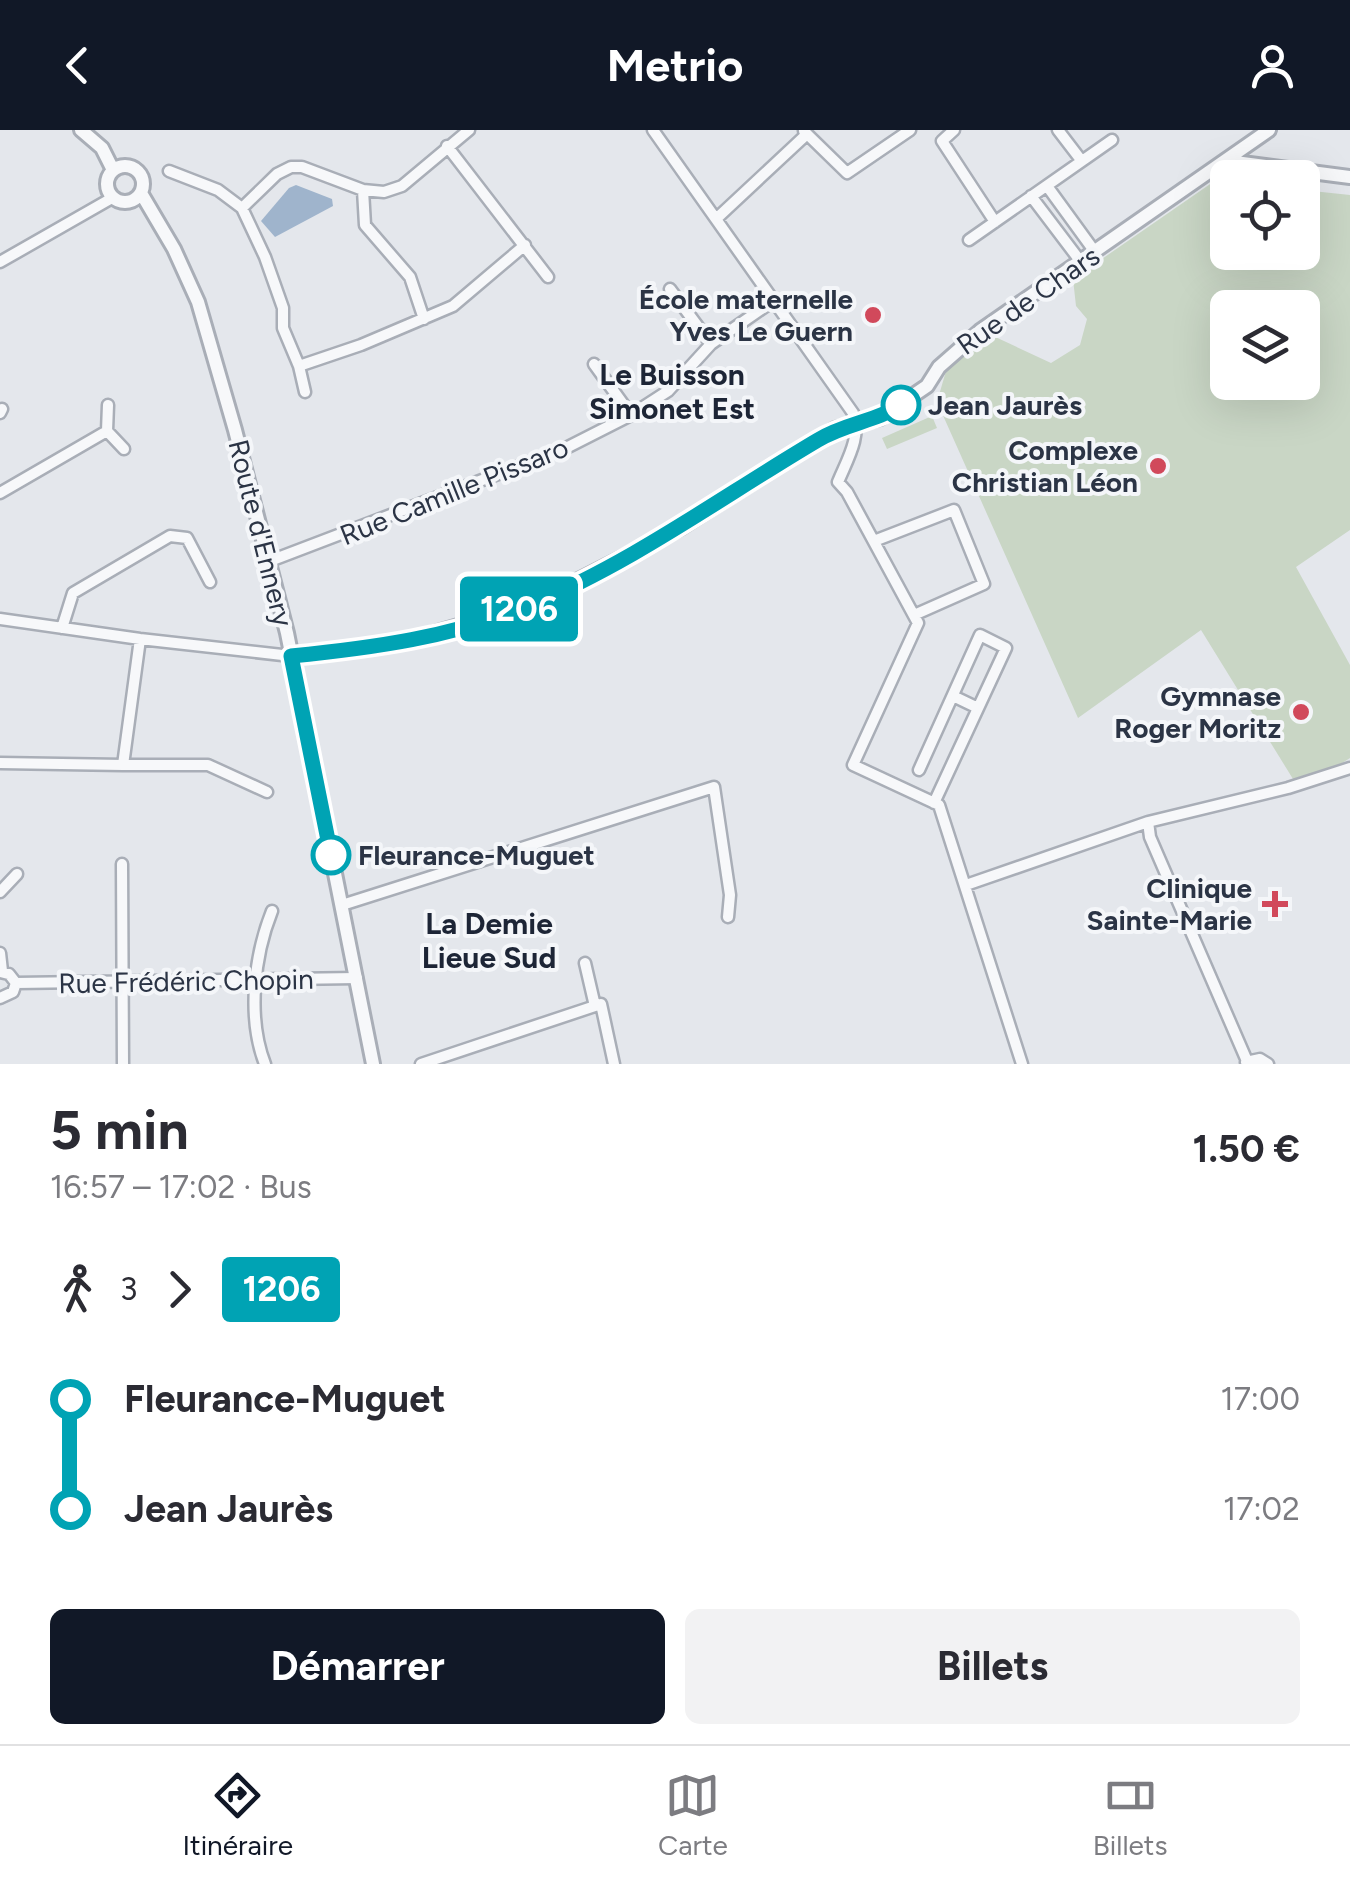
<!DOCTYPE html>
<html lang="fr">
<meta charset="utf-8">
<style>
:root{--surface:#fff;--page:#f2f2f3;--text:#2b2b33;--muted:#7c7c81;--line:#e1e1e2;--accent:#111827}
body{margin:0;font-family:Figtree,sans-serif;background:var(--page);color:var(--text);height:100vh;display:flex;flex-direction:column;font-size:38px;white-space:nowrap}
*{box-sizing:border-box;margin:0}
p{font-size:32px;color:var(--muted)}
.icon{flex:none;width:55px;height:55px;fill:none;stroke:currentColor;stroke-width:2;stroke-linecap:round;stroke-linejoin:round}
.map{position:relative;height:934px;overflow:hidden}
.side{display:flex;flex-direction:column;background:var(--surface);flex:1}
.side>*{flex:none}
.badge{padding:0 20px;border-radius:8px;font-size:35px;line-height:65px}
.tools{position:absolute;left:1210px;top:30px;display:grid;gap:20px}
.tools a{display:grid;place-items:center;width:110px;height:110px;border-radius:15px;background:var(--surface);box-shadow:0 10px 40px #0002;font-size:50px}
.map>.badge{position:absolute;translate:-50% -50%;box-shadow:0 0 0 5px #fff}
.legs{display:flex;align-items:center;gap:15px;height:110px;padding:0 50px;font-size:32px}
.legs p{margin-inline-start:auto}
.summary{display:flex;align-items:center;justify-content:space-between;height:170px;padding:0 50px}
h1{font-size:55px;font-weight:700;line-height:75px}
.primary-button{display:flex;gap:20px;margin-top:auto;padding:20px 50px}
.primary-button a{flex:1;height:115px;border-radius:15px;background:var(--accent);color:#fff;font-size:40px;font-weight:700;line-height:115px;text-align:center}
.primary-button a+a{background:var(--page);color:var(--text)}
ul{padding:0 50px;list-style:none}
li{display:flex;align-items:center;gap:35px;height:110px;font-size:38px}
li i{display:grid;place-items:center;width:15px;height:100%;margin:0 12px;background:currentColor}
li i::after{content:'';width:25px;height:25px;margin:-12px;border:8px solid;border-radius:50%;background:var(--surface)}
li p{margin-inline-start:auto}
li:first-child i{background:linear-gradient(#0000 50%,currentColor 0)}
li:last-child i{background:linear-gradient(currentColor 50%,#0000 0)}
header{display:flex;justify-content:space-between;align-items:center;height:130px;padding:0 50px;background:var(--accent);color:#fff;font-size:45px;font-weight:700}
.tab-bar{display:flex;justify-content:space-around;align-items:center;height:140px;border-top:2px solid var(--line);background:var(--surface);font-size:28px;color:var(--muted)}
.tab-bar a{display:grid;justify-items:center;gap:5px}
.tab-bar .selected{color:var(--accent)}
.map>svg:first-child{display:block}
</style>
<header><svg class="icon" aria-label="back" viewBox="0 0 24 24"><path d="M15 5l-7 7 7 7"/></svg>Metrio<svg class="icon" aria-label="person" viewBox="0 0 24 24"><circle cx="12" cy="8" r="4"/><path d="M4 21q1-7 8-7t8 7"/></svg></header>
<div class="map">
<svg width="1350" height="934" viewBox="0 0 1350 934">
<rect width="100%" height="100%" fill="#e4e7ec"/>
<!-- green -->
<path fill="#c9d6c5" fill-rule="evenodd" d="M 1216,50 L 1227,51 L 1228,122 L 1302,122 L 1303,60 L 1350,65 L 1350,400 L 1296,437 L 1350,535 L 1350,628 L 1336,637 L 1293,649 L 1201,500 L 1078,588 L 937,272 L 946,241 L 991,205 L 1051,233 L 1080,215 L 1087,189 L 1076,176 L 1073,149 ZM 1228,178 L 1302,178 L 1302,252 L 1228,252 Z
M 932,286 L 937,298 L 887,319 L 882,308 Z"/>
<!-- water -->
<path fill="#9fb4cc" d="M 296,55 L 332,69 L 333,76 L 275,107 L 261,91 L 289,58 Z"/>
<g fill="none" stroke-linecap="round" stroke-linejoin="round">
<!-- minor casing -->
<g stroke="#a9aeb7" stroke-width="15">
<path id="minor" d="M 653,0 L 853,283 C 862,306 847,330 838,352 L 847,362 L 918,493 L 853,635 L 939,675 L 1022,934
M 954,0 L 942,11 L 995,92
M 1058,0 L 1081,30
M 807,4 L 847,43 L 910,0
M 447,16 L 548,147
M 169,41 L 218,60 L 242,78 L 265,127 L 283,178 L 283,198 L 299,236 L 305,262
M 1047,56 L 1095,122
M 363,60 L 365,95 L 410,147 L 424,189
M 1031,66 L 1081,132
M 242,78 L 277,44 L 291,37 L 302,37 L 363,60 L 384,62 L 402,56 L 469,0
M 716,89 L 807,4 L 804,1
M 969,110 L 1112,10
M 0,132 L 112,68
M 670,159 L 711,214
M 594,234 L 631,285
M 299,236 L 361,215 L 453,176 L 525,115
M 108,275 L 107,301 L 124,319
M 0,283 L 2,279
M 0,363 L 107,301
M 874,411 L 954,380 L 984,454 L 914,485
M 270,431 L 566,318 L 631,285 L 668,261 L 711,214 L 773,171
M 0,489 L 140,509 L 291,526
M 62,498 L 73,463 L 170,406 L 187,408 L 210,452
M 953,566 L 978,578
M 0,633 L 123,635 L 140,509
M 123,635 L 208,635 L 267,662
M 919,640 L 980,505 L 1006,518 L 934,673
M 122,734 L 123,934
M 966,755 L 1148,692
M 0,762 L 17,744
M 342,775 L 714,657 L 730,765 L 728,787
M 0,823 L 2,841
M 585,833 L 595,876
M 0,842 L 9,844 L 16,853 L 13,862 L 0,868
M 16,853 L 357,848
M 1247,931 L 1150,707 L 1148,692 L 1288,658 L 1350,638
M 1246,932 L 1260,929 L 1268,934
M 265,934 C 247,888 254,826 272,781
M 421,934 L 601,874 L 614,934"/>
</g>
<!-- tertiary casing -->
<g stroke="#a9aeb7" stroke-width="18">
<path id="tertiary" d="M 81,0 L 102,18 L 113,40
M 1227,31 L 1350,47
M107 54a18 18 0 1 1 36 0a18 18 0 1 1-36 0Z
M 141,63 L 174,119 L 198,172 L 235,300 L 287,503 L 373,934
M 291,526 L 404,512 L 530,475 L 682,397 L 835,299 L 880,288 L 927,256 L 939,237 L 980,201 L 1269,0"/>
</g>
<!-- minor -->
<use href="#minor" stroke="#f7f8fa" stroke-width="10"/>
<!-- tertiary -->
<use href="#tertiary" stroke="#f7f8fa" stroke-width="12"/>
</g>
<g fill="none" stroke-linecap="round" stroke-linejoin="round">
<!-- line-1 casing -->
<g stroke="#fff" stroke-width="22">
<path id="line-1" d="M 331,725 L 291,526 C 372,518 453,507 528,476 C 632,433 723,366 818,310 C 846,293 875,292 901,275"/>
</g>
<!-- line-1 -->
<use href="#line-1" stroke="#00a3b4" stroke-width="15"/>
</g>
<!-- markers -->
<g fill="#d1495b" stroke="#f4f6f9" stroke-width="4">
<circle cx="873" cy="185" r="10"/>
<circle cx="1158" cy="336" r="10"/>
<circle cx="1301" cy="582" r="10"/>
<path d="M1270 759h10v10h10v10h-10v10h-10v-10h-10v-10h10z"/>
</g>
<g fill="#fff" stroke="#00a3b4" stroke-width="5">
<circle cx="901" cy="275" r="18"/>
<circle cx="331" cy="725" r="18"/>
</g>
<g text-anchor="middle" stroke-width="8" stroke-linejoin="round" paint-order="stroke">
<!-- poi labels -->
<g font-size="28" font-weight="bold" fill="#2b3445" stroke="#f4f6f9" text-anchor="end">
<text x="853" y="179">École maternelle<tspan x="853" dy="32">Yves Le Guern</tspan></text>
<text x="1138" y="330">Complexe<tspan x="1138" dy="32">Christian Léon</tspan></text>
<text x="1281" y="576">Gymnase<tspan x="1281" dy="32">Roger Moritz</tspan></text>
<text x="1252" y="768">Clinique<tspan x="1252" dy="32">Sainte-Marie</tspan></text>
</g>
<!-- street labels -->
<g font-size="28" fill="#2b3445" stroke="#f4f6f9">
<text transform="translate(1028 170) rotate(-35)" y="10">Rue de Chars</text>
<text transform="translate(454 361) rotate(-22)" y="10">Rue Camille Pissaro</text>
<text transform="translate(261 403) rotate(76)" y="10">Route d'Ennery</text>
<text transform="translate(186 851) rotate(-1)" y="10">Rue Frédéric Chopin</text>
</g>
<!-- stop labels -->
<g font-size="28" font-weight="bold" fill="#2b3445" stroke="#f4f6f9" text-anchor="start">
<text x="928" y="285">Jean Jaurès</text>
<text x="358" y="735">Fleurance-Muguet</text>
</g>
<!-- neighbourhood labels -->
<g font-size="30" font-weight="bold" fill="#1d2536" stroke="#f4f6f9">
<text x="672" y="255">Le Buisson<tspan x="672" dy="34">Simonet Est</tspan></text>
<text x="489" y="804">La Demie<tspan x="489" dy="34">Lieue Sud</tspan></text>
</g>
</g>
</svg>
<div class="tools">
<a><svg class="icon" aria-label="locate" viewBox="0 0 24 24"><circle cx="12" cy="12" r="6"/><path d="M12 2v4M12 18v4M2 12h4M18 12h4"/></svg></a>
<a><svg class="icon" aria-label="layers" viewBox="0 0 24 24"><path d="M12 4l9 5-9 5-9-5zM3 14l9 5 9-5"/></svg></a>
</div>
<b class="badge" style="left:519px;top:479px;background:#00a3b4;color:#fff">1206</b>
</div>
<section class="side">
<div class="summary"><div><h1>5 min</h1><p>16:57 – 17:02 · Bus</p></div><b>1.50 €</b></div>
<div class="legs"><svg class="icon" aria-label="walk" viewBox="0 0 24 24"><circle cx="13" cy="4" r="2"/><path d="M13 8l-2 6 4 7M11 14l-3 7M7 12l3-4h3l4 4"/></svg>3<svg class="icon" aria-label="forward" viewBox="0 0 24 24"><path d="M9 5l7 7-7 7"/></svg><b class="badge" style="background:#00a3b4;color:#fff">1206</b></div>
<ul>
<li><i style="color:#00a3b4"></i><b>Fleurance-Muguet</b><p>17:00</p></li>
<li><i style="color:#00a3b4"></i><b>Jean Jaurès</b><p>17:02</p></li>
</ul>
<div class="primary-button"><a>Démarrer</a><a>Billets</a></div>
</section>
<nav class="tab-bar">
<a class="selected"><svg class="icon" aria-label="directions" viewBox="0 0 24 24"><path d="M12 3l9 9-9 9-9-9zM9 14v-3h6M13 9l2 2-2 2"/></svg>Itinéraire</a>
<a><svg class="icon" aria-label="map" viewBox="0 0 24 24"><path d="M3 6l6-2 6 2 6-2v14l-6 2-6-2-6 2zM9 4v14M15 6v14"/></svg>Carte</a>
<a><svg class="icon" aria-label="tickets" viewBox="0 0 24 24"><path d="M3 7h18v10H3zM15 7v10"/></svg>Billets</a>
</nav>
